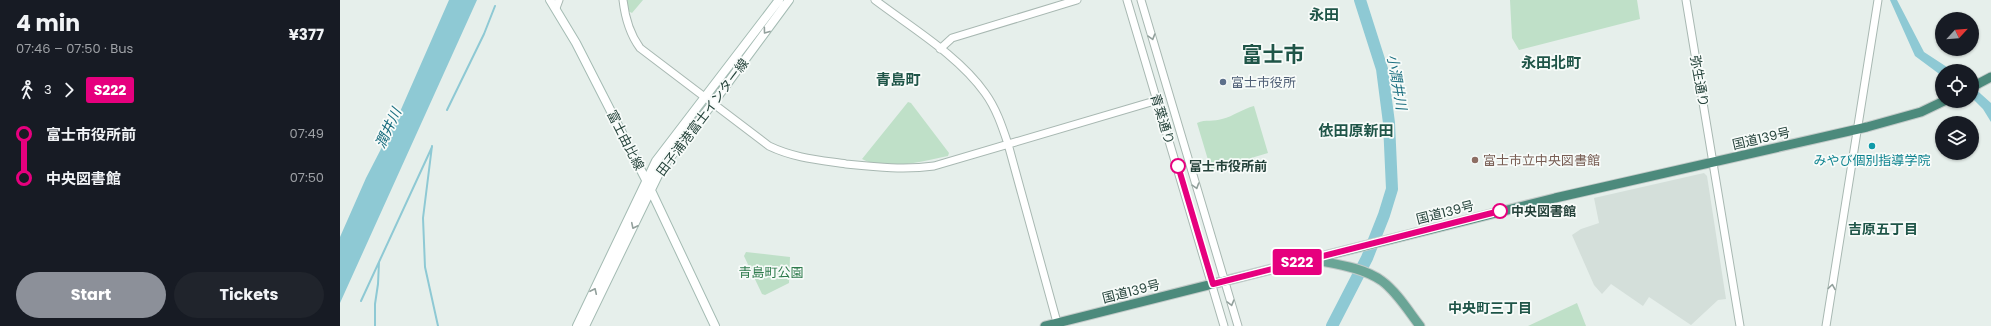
<!DOCTYPE html>
<meta charset="utf-8">
<style>
:root{--surface:#171b24;--page:#20242c;--text:#f1f3f6;--muted:#9ea1a6;--accent:#8c9099}
body{margin:0;font-family:Poppins,"Noto Sans JP",sans-serif;background:var(--page);color:var(--text);height:100vh;display:flex;flex-direction:column;font-size:15px;white-space:nowrap}
*{box-sizing:border-box;margin:0}
p{font-size:13px;color:var(--muted)}
.icon{flex:none;width:22px;height:22px;fill:none;stroke:currentColor;stroke-width:2;stroke-linecap:round;stroke-linejoin:round}
.map{position:relative;flex:1;overflow:hidden}
.panel{display:flex;flex-direction:column;background:var(--surface);width:340px}
.panel>*{flex:none}
.badge{padding:0 8px;border-radius:3px;font-size:14px;line-height:26px}
.needle{width:26px;rotate:64deg}
.buttons{position:absolute;left:1595px;top:12px;display:grid;gap:8px}
.buttons a{display:grid;place-items:center;width:44px;height:44px;border-radius:50%;background:var(--surface);box-shadow:0 1px 3px #0004;font-size:20px}
.map>.badge{position:absolute;translate:-50% -50%;box-shadow:0 0 0 2px #fff}
.legs{display:flex;align-items:center;gap:6px;height:44px;padding:0 16px;font-size:13px}
.legs p{margin-inline-start:auto}
.headline{display:flex;align-items:center;justify-content:space-between;height:68px;padding:0 16px}
h1{font-size:22px;font-weight:700;line-height:30px}
.button{display:flex;gap:8px;margin-top:auto;padding:8px 16px}
.button a{flex:1;height:46px;border-radius:24px;background:var(--accent);color:#fff;font-size:16px;font-weight:700;line-height:46px;text-align:center}
.button a+a{background:var(--page);color:var(--text)}
ul{padding:0 16px;list-style:none}
li{display:flex;align-items:center;gap:14px;height:44px;font-size:15px}
li i{display:grid;place-items:center;width:6px;height:100%;margin:0 5px;background:currentColor}
li i::after{content:'';width:10px;height:10px;margin:-5px;border:3px solid;border-radius:50%;background:var(--surface)}
li p{margin-inline-start:auto}
li:first-child i{background:linear-gradient(#0000 50%,currentColor 0)}
li:last-child i{background:linear-gradient(currentColor 50%,#0000 0)}
main{display:flex;flex:1;min-height:0}
.map>svg:first-child{display:block}
</style>
<main>
<section class="panel">
<div class="headline"><div><h1>4 min</h1><p>07:46 – 07:50 · Bus</p></div><b>¥377</b></div>
<div class="legs"><svg class="icon" aria-label="walk" viewBox="0 0 24 24"><circle cx="13" cy="4" r="2"/><path d="M13 8l-2 6 4 7M11 14l-3 7M7 12l3-4h3l4 4"/></svg>3<svg class="icon" aria-label="forward" viewBox="0 0 24 24"><path d="M9 5l7 7-7 7"/></svg><b class="badge" style="background:#e6007e;color:#fff">S222</b></div>
<ul>
<li><i style="color:#e6007e"></i><b>富士市役所前</b><p>07:49</p></li>
<li><i style="color:#e6007e"></i><b>中央図書館</b><p>07:50</p></li>
</ul>
<div class="button"><a>Start</a><a>Tickets</a></div>
</section>
<div class="map">
<svg width="1651" height="326" viewBox="0 0 1651 326">
<rect width="100%" height="100%" fill="#e6efeb"/>
<!-- built -->
<path fill="#d4dfda" d="M 1364,173 L 1367,176 L 1386,299 L 1378,300 L 1351,325 L 1309,297 L 1303,306 L 1271,284 L 1262,294 L 1254,285 L 1232,235 L 1241,229 L 1259,223 L 1254,198 Z"/>
<!-- green -->
<path fill="#bfe0c8" d="M 286,0 L 303,0 L 292,13 L 288,11 Z
M 1170,0 L 1297,0 L 1300,19 L 1179,50 L 1172,38 Z
M 568,102 L 571,103 L 609,153 L 608,156 C 584,161 545,172 522,159 Z
M 914,106 L 928,153 L 871,170 L 857,123 C 866,119 874,122 882,119 C 894,116 902,109 914,106 Z
M 406,252 L 450,257 L 449,283 L 425,295 L 422,294 L 404,256 Z
M 1237,303 L 1246,326 L 1188,326 Z"/>
<!-- water -->
<path fill="#8ec9d4" d="M 109,0 L 137,0 L 0,303 L 0,237 L 26,178 L 59,114 Z
M 1550,0 L 1557,0 L 1584,52 L 1613,71 L 1602,71 L 1602,76 L 1575,56 Z
M 1632,86 L 1651,103 L 1651,122 L 1643,109 L 1632,98 Z"/>
<g fill="none" stroke-linecap="round" stroke-linejoin="round">
<!-- stream -->
<path stroke="#8ec9d4" stroke-width="2" d="M 107,110 L 144,34 L 155,6
M 92,146 L 83,218 L 85,267 L 98,326
M 21,301 L 92,147
M 35,326 L 35,304 L 38,284 L 39,262"/>
<!-- river -->
<path stroke="#8ec9d4" stroke-width="12" d="M 992,326 L 1027,258 L 1044,215 L 1052,189 L 1049,123 L 1042,69 L 1020,0"/>
<!-- tertiary casing -->
<g stroke="#a8b8b2" stroke-width="9">
<path id="tertiary" d="M 283,0 C 285,17 289,33 300,48 L 429,146 C 454,158 479,160 506,164 C 536,167 564,170 594,166 L 818,100
M 535,0 C 572,28 619,56 645,93 C 656,108 662,126 668,144 L 718,326
M 787,0 L 884,326
M 801,0 L 898,326
M 1346,0 L 1400,326
M 216,8 L 219,0
M 600,49 L 612,38 L 737,0
M 1486,326 L 1538,0"/>
</g>
<!-- secondary casing -->
<g stroke="#a4bbb3" stroke-width="10">
<path id="secondary" d="M 210,0 L 236,43 L 306,180 L 375,326
M 237,326 L 316,161 L 439,0
M 245,326 L 321,169 L 373,103 L 449,0"/>
</g>
<!-- primary casing -->
<g stroke="#c2cac8" stroke-width="11">
<path id="primary" d="M 971,259 C 994,264 1023,267 1042,281 C 1057,292 1069,312 1080,326"/>
</g>
<!-- trunk casing -->
<g stroke="#c2cac8" stroke-width="11">
<path id="trunk" d="M 1632,87 L 1651,77
M 705,326 L 1215,198 L 1527,127 L 1581,112 L 1604,101"/>
</g>
<!-- tertiary -->
<use href="#tertiary" stroke="#fff" stroke-width="7"/>
<!-- secondary -->
<use href="#secondary" stroke="#fff" stroke-width="8"/>
<!-- primary -->
<use href="#primary" stroke="#6aa596" stroke-width="9"/>
<!-- trunk -->
<use href="#trunk" stroke="#4c8a7c" stroke-width="9"/>
</g>
<!-- one-way arrows -->
<defs><path id="oneway-chevron" d="M-2-3.5L2.5 0L-2 3.5" fill="none" stroke-width="1.6" stroke-linecap="round" stroke-linejoin="round"/></defs>
<g stroke="#92a09c">
<use href="#oneway-chevron" transform="translate(426 31) rotate(126)"/>
<use href="#oneway-chevron" transform="translate(812 37) rotate(74)"/>
<use href="#oneway-chevron" transform="translate(856 186) rotate(73)"/>
<use href="#oneway-chevron" transform="translate(294 226) rotate(116)"/>
<use href="#oneway-chevron" transform="translate(1492 287) rotate(-81)"/>
<use href="#oneway-chevron" transform="translate(254 291) rotate(-65)"/>
<use href="#oneway-chevron" transform="translate(891 303) rotate(75)"/>
</g>
<g fill="none" stroke-linecap="round" stroke-linejoin="round">
<!-- line-1 casing -->
<g stroke="#fff" stroke-width="9">
<path id="line-1" d="M 838,166 L 873,284 L 1160,211"/>
</g>
<!-- line-1 -->
<use href="#line-1" stroke="#e6007e" stroke-width="6"/>
</g>
<!-- markers -->
<circle fill="#5c6f8a" stroke="#f7fbf9" stroke-width="1.5" cx="883" cy="82" r="4"/>
<circle fill="#0f9aa8" stroke="#f7fbf9" stroke-width="1.5" cx="1532" cy="146" r="4"/>
<circle fill="#8d6e63" stroke="#f7fbf9" stroke-width="1.5" cx="1135" cy="160" r="4"/>
<g fill="#fff" stroke="#e6007e" stroke-width="2">
<circle cx="838" cy="166" r="7"/>
<circle cx="1160" cy="211" r="7"/>
</g>
<g text-anchor="middle" stroke-width="3.5" stroke-linejoin="round" paint-order="stroke">
<!-- street labels -->
<g font-size="13" fill="#24423a" stroke="#f7fbf9">
<text transform="translate(1360 81) rotate(80)" y="5">弥生通り</text>
<text transform="translate(362 117) rotate(-53)" y="5">田子浦港富士インター線</text>
<text transform="translate(823 119) rotate(73)" y="5">青葉通り</text>
<text transform="translate(1421 138) rotate(-13)" y="5">国道139号</text>
<text transform="translate(286 140) rotate(63)" y="5">富士由比線</text>
<text transform="translate(1105 212) rotate(-14)" y="5">国道139号</text>
<text transform="translate(791 291) rotate(-14)" y="5">国道139号</text>
</g>
<!-- service labels -->
<g font-size="13" fill="#4e5e75" stroke="#f7fbf9" text-anchor="start">
<text x="891" y="87">富士市役所</text>
</g>
<!-- education labels -->
<g font-size="13" fill="#785e54" stroke="#f7fbf9" text-anchor="start">
<text x="1143" y="165">富士市立中央図書館</text>
</g>
<!-- culture labels -->
<g font-size="13" fill="#0d838f" stroke="#f7fbf9">
<text x="1532" y="165">みやび個別指導学院</text>
</g>
<!-- stop labels -->
<g font-size="13" font-weight="bold" fill="#24423a" stroke="#f7fbf9" text-anchor="start">
<text x="849" y="171">富士市役所前</text>
<text x="1171" y="216">中央図書館</text>
</g>
<!-- park labels -->
<g font-size="13" fill="#2d7a4b" stroke="#f7fbf9">
<text x="431" y="277">青島町公園</text>
</g>
<!-- water labels -->
<g font-size="14" font-style="italic" fill="#1c6f80" stroke="#f7fbf9">
<text transform="translate(1057 82) rotate(80)" y="5">小潤井川</text>
<text transform="translate(48 128) rotate(-65)" y="5">潤井川</text>
</g>
<!-- neighbourhood labels -->
<g font-size="14" font-weight="bold" fill="#1f5548" stroke="#f7fbf9">
<text x="1543" y="234">吉原五丁目</text>
<text x="1150" y="313">中央町三丁目</text>
</g>
<!-- quarter labels -->
<g font-size="15" font-weight="bold" fill="#1f5548" stroke="#f7fbf9">
<text x="984" y="20">永田</text>
<text x="1211" y="68">永田北町</text>
<text x="558" y="85">青島町</text>
<text x="1016" y="136">依田原新田</text>
</g>
<!-- town labels -->
<g font-size="21" font-weight="bold" fill="#1f5548" stroke="#f7fbf9">
<text x="933" y="62">富士市</text>
</g>
</g>
</svg>
<div class="buttons">
<a><svg class="needle" viewBox="-14 -14 28 28"><path d="M0-13l5 13h-10z" fill="#e53935"/><path d="M0 13l5-13h-10z" fill="#9ea1a6"/></svg></a>
<a><svg class="icon" aria-label="locate" viewBox="0 0 24 24"><circle cx="12" cy="12" r="6"/><path d="M12 2v4M12 18v4M2 12h4M18 12h4"/></svg></a>
<a><svg class="icon" aria-label="layers" viewBox="0 0 24 24"><path d="M12 4l9 5-9 5-9-5zM3 14l9 5 9-5"/></svg></a>
</div>
<b class="badge" style="left:957px;top:262px;background:#e6007e;color:#fff">S222</b>
</div>
</main>
